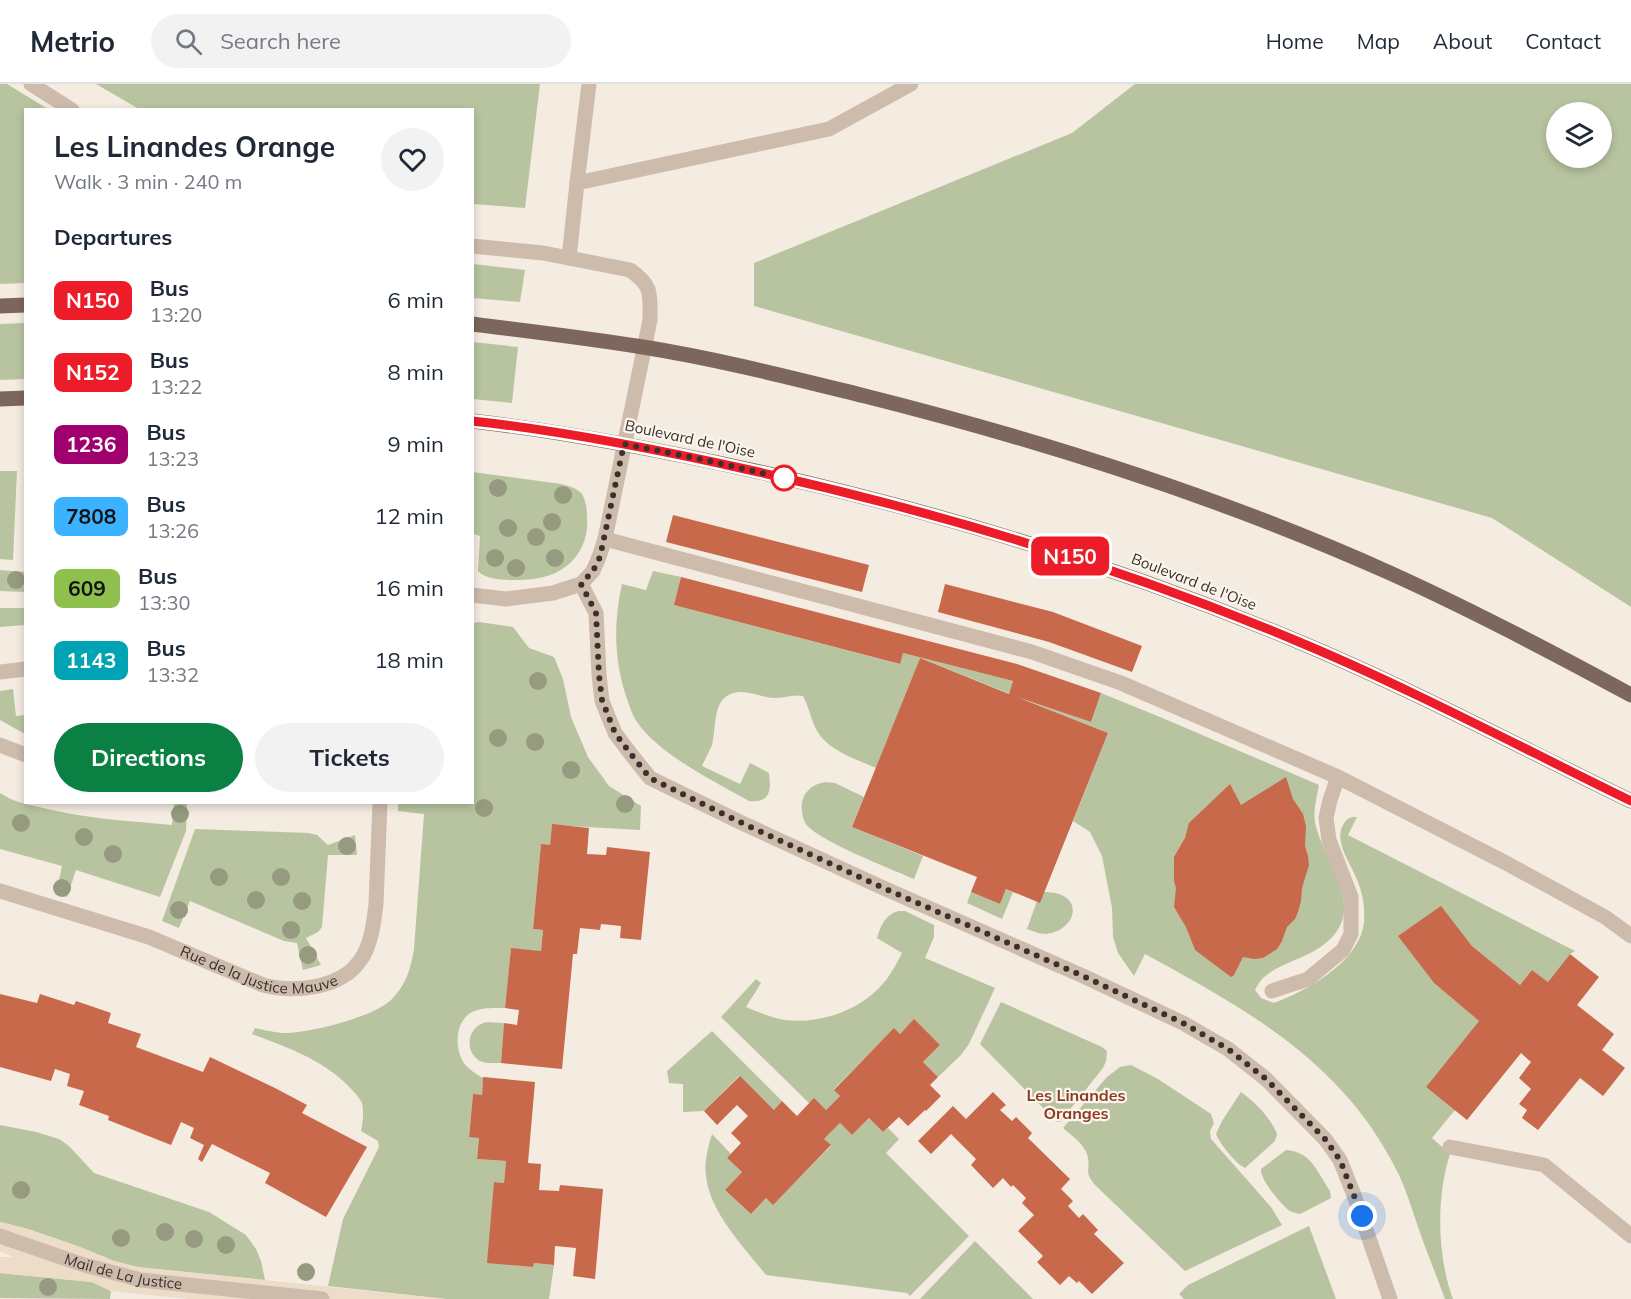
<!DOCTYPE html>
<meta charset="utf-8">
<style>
:root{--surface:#fff;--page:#f2f2f3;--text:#1f2937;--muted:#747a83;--line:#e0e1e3;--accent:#0b8043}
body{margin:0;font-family:Mulish,sans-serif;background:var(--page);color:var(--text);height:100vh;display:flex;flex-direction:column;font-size:22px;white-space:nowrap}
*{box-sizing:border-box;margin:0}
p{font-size:20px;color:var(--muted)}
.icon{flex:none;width:33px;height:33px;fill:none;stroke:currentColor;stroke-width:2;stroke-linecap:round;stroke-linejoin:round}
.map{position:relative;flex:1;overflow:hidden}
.side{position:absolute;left:24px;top:24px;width:450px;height:696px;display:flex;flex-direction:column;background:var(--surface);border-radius:0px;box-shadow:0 3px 9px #0003}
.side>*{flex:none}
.badge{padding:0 12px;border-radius:9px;font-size:21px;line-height:39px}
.buttons{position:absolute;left:1546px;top:18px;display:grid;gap:12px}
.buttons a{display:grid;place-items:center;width:66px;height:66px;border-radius:50%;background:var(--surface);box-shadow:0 3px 9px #0003;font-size:30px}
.you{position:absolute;width:30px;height:30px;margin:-15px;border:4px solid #fff;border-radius:50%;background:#1a73e8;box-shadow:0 0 0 9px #1a73e833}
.map>.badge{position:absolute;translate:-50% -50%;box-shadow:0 0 0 3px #fff}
h2{padding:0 30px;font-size:22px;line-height:54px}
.round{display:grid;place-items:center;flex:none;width:63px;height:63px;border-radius:32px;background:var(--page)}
.overview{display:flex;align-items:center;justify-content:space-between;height:102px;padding:0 30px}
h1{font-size:28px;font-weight:700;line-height:45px}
.primary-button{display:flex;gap:12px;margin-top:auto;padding:12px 30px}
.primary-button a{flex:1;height:69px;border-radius:36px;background:var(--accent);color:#fff;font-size:24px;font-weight:700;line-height:69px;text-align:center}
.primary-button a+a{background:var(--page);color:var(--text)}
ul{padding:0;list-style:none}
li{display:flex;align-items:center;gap:18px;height:72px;padding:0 30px}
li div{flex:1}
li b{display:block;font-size:22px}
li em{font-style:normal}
li .badge{min-width:66px;font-weight:700;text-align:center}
header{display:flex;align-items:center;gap:36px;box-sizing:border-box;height:84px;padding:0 30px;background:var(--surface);border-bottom:2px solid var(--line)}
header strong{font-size:28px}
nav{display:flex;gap:33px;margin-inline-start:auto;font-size:21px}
.search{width:420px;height:54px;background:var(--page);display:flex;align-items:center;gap:15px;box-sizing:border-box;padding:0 21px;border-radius:33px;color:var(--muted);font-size:22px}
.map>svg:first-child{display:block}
</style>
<header>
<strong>Metrio</strong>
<div class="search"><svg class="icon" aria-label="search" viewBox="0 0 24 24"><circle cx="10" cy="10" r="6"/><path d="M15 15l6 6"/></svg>Search here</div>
<nav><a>Home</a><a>Map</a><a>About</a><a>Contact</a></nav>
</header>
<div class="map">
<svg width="1631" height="1215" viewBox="0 0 1631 1215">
<rect width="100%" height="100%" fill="#f4ebe1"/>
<!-- green -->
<path fill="#b8c4a0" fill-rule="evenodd" d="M 0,0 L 7,0 L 48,25 L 26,26 L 25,199 L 0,200 Z
M 96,0 L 540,0 L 525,124 L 473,120 L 472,26 L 139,25 Z
M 1135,0 L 1631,0 L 1631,523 L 1492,434 L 754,222 L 754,179 L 1072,49 ZM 1557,28 L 1602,28 L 1602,74 L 1557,74 Z
M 473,180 L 525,186 L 520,218 L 473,214 Z
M 25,239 L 25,295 L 0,296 L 0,240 Z
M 473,258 L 518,263 L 512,319 L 473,315 Z
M 0,387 L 17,387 L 13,476 L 0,475 Z
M 472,388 L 561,400 C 569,402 577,404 582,410 C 586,417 587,425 587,433 C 589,455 579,476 559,487 C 545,495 528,496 513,496 C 502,496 485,495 478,487 L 480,452 L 473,450 Z
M 0,486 L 25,488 L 25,508 L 0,507 Z
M 653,487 L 681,493 L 675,521 L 899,580 L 903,569 L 1013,597 L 1009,610 L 1091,638 L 1101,609 L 1160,633 L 1319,701 C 1317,712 1313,727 1315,738 C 1321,772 1360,813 1337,847 C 1318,874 1284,875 1263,894 C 1260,897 1257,902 1255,906 L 1261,914 L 1274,919 C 1306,907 1355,880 1363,844 C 1365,838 1364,831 1364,825 C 1364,817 1361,806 1358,798 C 1352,781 1331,755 1345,738 C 1349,733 1351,733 1357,733 L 1348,751 L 1575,867 L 1570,870 L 1548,898 L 1532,886 L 1520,901 L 1472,862 L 1441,823 L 1399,852 L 1434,899 L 1479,937 L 1426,1003 L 1455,1026 L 1432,1054 L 1450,1070 C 1436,1113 1437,1173 1453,1215 L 1445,1215 C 1435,1188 1424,1161 1415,1134 C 1410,1119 1405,1104 1399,1091 C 1345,979 1249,927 1145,870 L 1134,892 L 1118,869 L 1113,853 L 1112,824 L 1102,772 L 1090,748 L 1073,737 L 1108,649 L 920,574 L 876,684 C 856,675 829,667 817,647 C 811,636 809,623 803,612 C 793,610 785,614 775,614 C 763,614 751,607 738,608 C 711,611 717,643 712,661 C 709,668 705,675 702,682 L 740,700 L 750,679 L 769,689 C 771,706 771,719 749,717 C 714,697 657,670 635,635 C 632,630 630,623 628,618 C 614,579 613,540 622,500 L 646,506 Z
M 0,524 L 25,524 L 25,541 L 0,543 Z
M 479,538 L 513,543 L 529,564 L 554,573 L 563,595 L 571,633 L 588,673 L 609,702 L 641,722 L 640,746 L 552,741 L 550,761 L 541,761 L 533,845 L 543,846 L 541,867 L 511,865 L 505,924 C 495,924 482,923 472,928 C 455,937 454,964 464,979 C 468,985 476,990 483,994 L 482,1011 L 473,1011 L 469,1052 L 479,1054 L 477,1075 L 506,1077 L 504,1099 L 495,1098 L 488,1178 L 533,1183 L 534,1179 L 554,1181 L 549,1215 L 446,1215 L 328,1202 L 343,1135 L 379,1063 L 378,1057 L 361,1047 C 363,1038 364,1028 362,1019 C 360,1015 357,1011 354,1008 C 327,977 289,964 252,950 L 255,944 C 264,946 273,948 282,949 C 307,950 375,933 392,915 C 406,901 411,884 414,865 L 424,730 L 398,727 L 398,719 L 472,718 L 473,539 Z
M 13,605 L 16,632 L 25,631 L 25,650 L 0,636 L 0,607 Z
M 825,698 L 835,699 L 864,713 L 852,743 L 923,772 L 914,795 C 892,785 818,757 806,740 C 802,734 801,725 802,718 C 805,706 814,700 825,698 Z
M 0,709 C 12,717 25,720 39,723 C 82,734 127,737 172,741 L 174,719 L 187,719 L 186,747 L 160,813 L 76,786 L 67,813 L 56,810 L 62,782 L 0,765 Z
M 195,745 L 308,749 L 317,751 L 328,761 L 355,751 L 357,771 L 328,771 L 322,843 L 318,848 L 306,854 L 321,881 L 303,886 L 297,859 L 284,857 L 190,817 L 179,844 L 162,837 Z
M 1006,805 L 1013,808 L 1002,835 L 967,819 L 971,808 L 1000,820 Z
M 1044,808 C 1087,808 1077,847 1046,850 C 1039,850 1033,847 1027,845 L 1037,817 Z
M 898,827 L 905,827 L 934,841 L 934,853 L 925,874 L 995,904 L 969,960 L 960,972 L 938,993 L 923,978 L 940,961 L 914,936 L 900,950 L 894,945 L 834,1005 L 840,1012 L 826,1026 L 809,1019 L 721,933 L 756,895 L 761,899 L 746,923 C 758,928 771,934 785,936 C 819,940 855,928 879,904 C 889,894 896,881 902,869 L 877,854 C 881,842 884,832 898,827 Z
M 1001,918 L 1102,963 L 1107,967 L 1106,977 L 1103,984 L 1060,1038 L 1057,1038 L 980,960 Z
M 487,938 L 504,939 L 501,979 C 493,979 483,980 477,975 C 463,962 470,941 487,938 Z
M 712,947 L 782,1017 L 774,1026 L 739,992 L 704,1027 L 683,1028 L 683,1000 L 669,999 L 667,987 Z
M 1131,981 L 1158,995 L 1211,1030 L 1214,1039 L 1210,1047 L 1211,1055 L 1271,1123 L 1282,1141 L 1185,1187 L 1096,1102 C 1082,1087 1092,1084 1087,1070 C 1083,1059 1071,1051 1063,1044 L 1107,993 L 1120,983 Z
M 1241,1008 C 1256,1019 1270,1033 1277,1050 L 1275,1057 L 1245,1084 C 1236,1080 1220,1060 1216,1050 L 1222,1037 Z
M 869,1034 L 883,1048 L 888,1044 L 899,1055 L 886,1069 L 969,1152 L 910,1212 L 907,1209 L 766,1191 C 744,1163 710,1129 706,1092 C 704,1078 708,1064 712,1050 L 731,1070 L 727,1074 L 742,1088 L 725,1106 L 751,1130 L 766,1114 L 773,1120 L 831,1062 L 824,1055 L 840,1039 L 852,1051 Z
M 0,1041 L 36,1048 L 59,1055 L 69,1062 L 94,1089 L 209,1128 L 246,1151 L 256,1165 L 261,1177 L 265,1196 L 137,1183 L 114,1177 L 80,1163 L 28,1145 L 0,1138 Z
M 1286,1066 C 1312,1068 1317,1088 1330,1107 L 1331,1114 L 1300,1130 C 1296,1129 1291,1128 1287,1125 C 1279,1117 1260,1096 1261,1085 Z
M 1309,1142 L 1336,1215 L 1184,1215 L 1179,1210 L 1188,1201 Z
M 975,1157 L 1033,1215 L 920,1215 Z
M 0,1189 L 92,1198 L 111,1207 L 110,1215 L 0,1214 Z"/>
<!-- plaza -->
<path fill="#ecdcc8" d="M 0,1138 L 28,1145 L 80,1163 L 114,1177 L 137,1183 L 446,1215 L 188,1215 L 111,1207 L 92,1198 L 0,1189 L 0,1173 L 13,1173 L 0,1167 Z"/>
<!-- building -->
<path fill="#c8694b" d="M 673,431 L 869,481 L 862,508 L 666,458 Z
M 681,493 L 1017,580 L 1101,609 L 1091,638 L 1017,613 L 1108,649 L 1040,819 L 1006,805 L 1000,820 L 971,808 L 977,793 L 852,743 L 920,574 L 1009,610 L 1013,597 L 903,569 L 900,580 L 674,521 Z
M 945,500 L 1053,528 L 1142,562 L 1132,588 L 1049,558 L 938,528 Z
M 1286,693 L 1293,715 L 1303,730 L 1306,742 L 1305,762 L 1308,772 L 1309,781 L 1302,804 L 1301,817 L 1298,828 L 1295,835 L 1287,843 L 1282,857 L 1277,865 L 1263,874 L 1254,875 L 1243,873 L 1234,891 L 1231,893 L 1195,866 L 1186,843 L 1174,823 L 1176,804 L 1174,797 L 1174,773 L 1185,754 L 1189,739 L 1230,700 L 1241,721 Z
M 552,740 L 589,744 L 587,770 L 606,771 L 607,763 L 650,768 L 641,856 L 620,854 L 621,842 L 601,840 L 600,846 L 580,844 L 577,870 L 573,870 L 562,985 L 501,979 L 504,939 L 517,941 L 519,926 L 505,924 L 511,864 L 541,867 L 543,846 L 533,845 L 541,760 L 550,761 Z
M 1441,822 L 1472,862 L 1520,901 L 1532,886 L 1548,898 L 1570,870 L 1599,893 L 1577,921 L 1614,950 L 1602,966 L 1625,984 L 1603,1012 L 1580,994 L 1538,1046 L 1522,1034 L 1527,1026 L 1519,1020 L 1531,1005 L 1519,994 L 1531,978 L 1521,969 L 1467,1036 L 1426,1003 L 1479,937 L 1434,899 L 1398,852 Z
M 0,910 L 37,919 L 40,910 L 74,921 L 76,917 L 111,929 L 108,939 L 141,950 L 136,963 L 203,988 L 210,973 L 275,1004 L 307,1021 L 302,1029 L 367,1063 L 326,1133 L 265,1099 L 270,1089 L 212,1060 L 202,1078 L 198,1075 L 204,1061 L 190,1054 L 194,1044 L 181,1038 L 171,1061 L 108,1036 L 109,1032 L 79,1021 L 84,1007 L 67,1002 L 70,990 L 55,985 L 51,997 L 0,983 Z
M 914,935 L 940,961 L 923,978 L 938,993 L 930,1001 L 941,1012 L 926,1027 L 925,1026 L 908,1042 L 899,1033 L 883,1048 L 869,1034 L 852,1051 L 840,1039 L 824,1055 L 831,1061 L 773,1121 L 766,1114 L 751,1130 L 725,1106 L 742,1088 L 727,1074 L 741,1059 L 731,1049 L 748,1032 L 737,1021 L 717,1041 L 704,1027 L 740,992 L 774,1026 L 782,1017 L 797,1032 L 814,1014 L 826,1026 L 840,1012 L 834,1006 L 894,944 L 900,950 Z
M 483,993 L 535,998 L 528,1079 L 541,1080 L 539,1106 L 559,1107 L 560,1101 L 603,1105 L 595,1195 L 573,1192 L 576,1164 L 555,1162 L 554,1181 L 534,1179 L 533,1183 L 487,1179 L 494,1098 L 504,1099 L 506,1077 L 477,1075 L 479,1054 L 469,1053 L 473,1010 L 482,1011 Z
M 993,1008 L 1006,1021 L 1000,1026 L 1012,1037 L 1016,1033 L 1032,1049 L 1028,1054 L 1070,1095 L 1061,1105 L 1073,1117 L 1068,1122 L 1079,1134 L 1083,1130 L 1098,1146 L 1094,1150 L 1124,1179 L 1092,1210 L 1079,1197 L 1077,1199 L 1069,1192 L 1060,1201 L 1037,1178 L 1043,1172 L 1018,1147 L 1034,1131 L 1022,1119 L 1026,1114 L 1013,1101 L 1011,1103 L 1003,1094 L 993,1104 L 971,1081 L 976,1075 L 951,1050 L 931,1070 L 918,1057 L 953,1022 L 966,1035 Z"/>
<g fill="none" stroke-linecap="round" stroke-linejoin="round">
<!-- minor -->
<g stroke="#cdbbac" stroke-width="15">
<path d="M 31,0 L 72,26"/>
<path d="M 577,99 L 589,0"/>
<path d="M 472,162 L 543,169 L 630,186 C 653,202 650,210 650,236 L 605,455 L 599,473 L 593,487 L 581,500 L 553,509 L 506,515 L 472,511"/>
<path d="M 569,174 L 577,99 L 829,45 L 911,0"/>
<path d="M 605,455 L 1032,568 L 1121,599 L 1338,693 L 1506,779 L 1605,833 L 1631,852"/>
<path d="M 581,500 L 596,529 L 599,591 L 602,617 L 615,649 L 630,669 L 650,694 L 742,739 L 879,802 L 1083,892 L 1183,939 L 1228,965 L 1266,995 L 1325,1055 L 1340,1076 L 1354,1111 L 1390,1215"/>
<path d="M 0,588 L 26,585"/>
<path d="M 0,661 L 26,671"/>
<path id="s1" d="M 0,807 L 149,853 L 263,901 C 293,909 339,905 359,878 C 371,863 374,838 376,820 L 380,718"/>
<path d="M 1272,907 L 1308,895 L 1343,866 L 1351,850 L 1351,813 L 1329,756 L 1326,734 L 1330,716 L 1338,693"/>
<path d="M 1450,1063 L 1544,1081 L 1631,1152"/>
<path id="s2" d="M 0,1152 L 81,1180 L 141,1196 L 322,1215"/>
</g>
<!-- major -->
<path stroke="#7d675c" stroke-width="15" d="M 0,222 L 26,221
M 472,240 C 529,247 587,254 643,263 C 718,275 792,294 865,312 C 1044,357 1221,413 1390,489 C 1472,526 1552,568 1631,611
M 0,315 L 26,314
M 472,337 C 567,348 659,366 751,386 C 936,427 1117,482 1292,555 C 1408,603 1518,662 1631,717"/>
</g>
<!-- trees -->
<g fill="#969b7f">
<circle cx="498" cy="404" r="9"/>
<circle cx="563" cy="411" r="9"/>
<circle cx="552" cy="438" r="9"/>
<circle cx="508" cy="444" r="9"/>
<circle cx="536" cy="453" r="9"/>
<circle cx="495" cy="474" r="9"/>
<circle cx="555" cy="474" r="9"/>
<circle cx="516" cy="484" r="9"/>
<circle cx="16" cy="496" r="9"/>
<circle cx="538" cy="597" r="9"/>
<circle cx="498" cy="654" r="9"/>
<circle cx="535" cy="658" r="9"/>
<circle cx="571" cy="686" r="9"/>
<circle cx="625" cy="720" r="9"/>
<circle cx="484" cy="724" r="9"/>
<circle cx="180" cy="730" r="9"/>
<circle cx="21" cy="739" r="9"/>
<circle cx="84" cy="753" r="9"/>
<circle cx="347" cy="762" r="9"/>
<circle cx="113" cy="770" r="9"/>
<circle cx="219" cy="793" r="9"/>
<circle cx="281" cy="793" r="9"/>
<circle cx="62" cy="804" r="9"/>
<circle cx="256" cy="816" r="9"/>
<circle cx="302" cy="817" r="9"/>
<circle cx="179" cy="826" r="9"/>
<circle cx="291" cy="846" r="9"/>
<circle cx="308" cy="871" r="9"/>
<circle cx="21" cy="1106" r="9"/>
<circle cx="165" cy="1148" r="9"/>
<circle cx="121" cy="1154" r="9"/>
<circle cx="194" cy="1155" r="9"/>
<circle cx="226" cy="1161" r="9"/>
<circle cx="306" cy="1188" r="9"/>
<circle cx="48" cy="1203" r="9"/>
</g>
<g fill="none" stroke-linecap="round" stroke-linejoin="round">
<!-- line casing -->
<g stroke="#fff" stroke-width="14">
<path id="line" d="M 472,337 C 565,347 655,365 745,385 C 932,426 1115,481 1292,555 C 1408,603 1518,662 1631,717"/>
</g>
<!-- line -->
<use href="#line" stroke="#ed1c29" stroke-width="9"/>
<!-- walk -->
<path stroke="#3b302b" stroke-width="6" stroke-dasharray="0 10.8" d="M 784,394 L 700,375 L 624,360 L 600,473 L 593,487 L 581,500 L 596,529 L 599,591 L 602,616 L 615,649 L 630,669 L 650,694 L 742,739 L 879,802 L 1083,892 L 1183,939 L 1228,965 L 1266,995 L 1325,1055 L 1340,1076 L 1362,1132"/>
</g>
<!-- markers -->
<circle fill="#fff" stroke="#ed1c29" stroke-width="3" cx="784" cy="394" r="12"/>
<g text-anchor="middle" stroke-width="4.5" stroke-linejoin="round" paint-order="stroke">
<!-- street labels -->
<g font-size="15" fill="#3b302b" stroke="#fbf5ee">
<text transform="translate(690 355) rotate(12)" y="5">Boulevard de l'Oise</text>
<text transform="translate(1194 498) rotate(21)" y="5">Boulevard de l'Oise</text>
<text dy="5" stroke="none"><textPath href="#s1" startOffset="273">Rue de la Justice Mauve</textPath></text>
<text dy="5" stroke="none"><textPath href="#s2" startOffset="129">Mail de La Justice</textPath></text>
</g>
<!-- neighbourhood labels -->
<g font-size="16" font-weight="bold" fill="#8c3b22" stroke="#fbf5ee">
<text x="1076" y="1017">Les Linandes<tspan x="1076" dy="18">Oranges</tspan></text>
</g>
</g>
</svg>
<div class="buttons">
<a><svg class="icon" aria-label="layers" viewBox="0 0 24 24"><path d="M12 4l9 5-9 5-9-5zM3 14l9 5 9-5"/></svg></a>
</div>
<div class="you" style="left:1362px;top:1132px"></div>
<b class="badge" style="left:1070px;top:472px;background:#ed1c29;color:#fff">N150</b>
<section class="side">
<div class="overview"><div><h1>Les Linandes Orange</h1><p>Walk · 3 min · 240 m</p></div><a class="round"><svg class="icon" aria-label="heart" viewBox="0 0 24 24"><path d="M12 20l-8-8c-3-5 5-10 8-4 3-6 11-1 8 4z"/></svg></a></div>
<h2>Departures</h2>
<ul>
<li><span class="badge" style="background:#ed1c29;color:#fff">N150</span><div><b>Bus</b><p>13:20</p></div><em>6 min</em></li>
<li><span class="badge" style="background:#ed1c29;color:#fff">N152</span><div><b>Bus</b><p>13:22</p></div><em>8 min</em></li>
<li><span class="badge" style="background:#a0006e;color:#fff">1236</span><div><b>Bus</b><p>13:23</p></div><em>9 min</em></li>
<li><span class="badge" style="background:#3bb2ff;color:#111">7808</span><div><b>Bus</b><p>13:26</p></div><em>12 min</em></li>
<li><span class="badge" style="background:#8dc04c;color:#111">609</span><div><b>Bus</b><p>13:30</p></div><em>16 min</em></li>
<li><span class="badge" style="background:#00a3b4;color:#fff">1143</span><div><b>Bus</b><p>13:32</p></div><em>18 min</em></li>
</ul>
<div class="primary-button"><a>Directions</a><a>Tickets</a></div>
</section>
</div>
